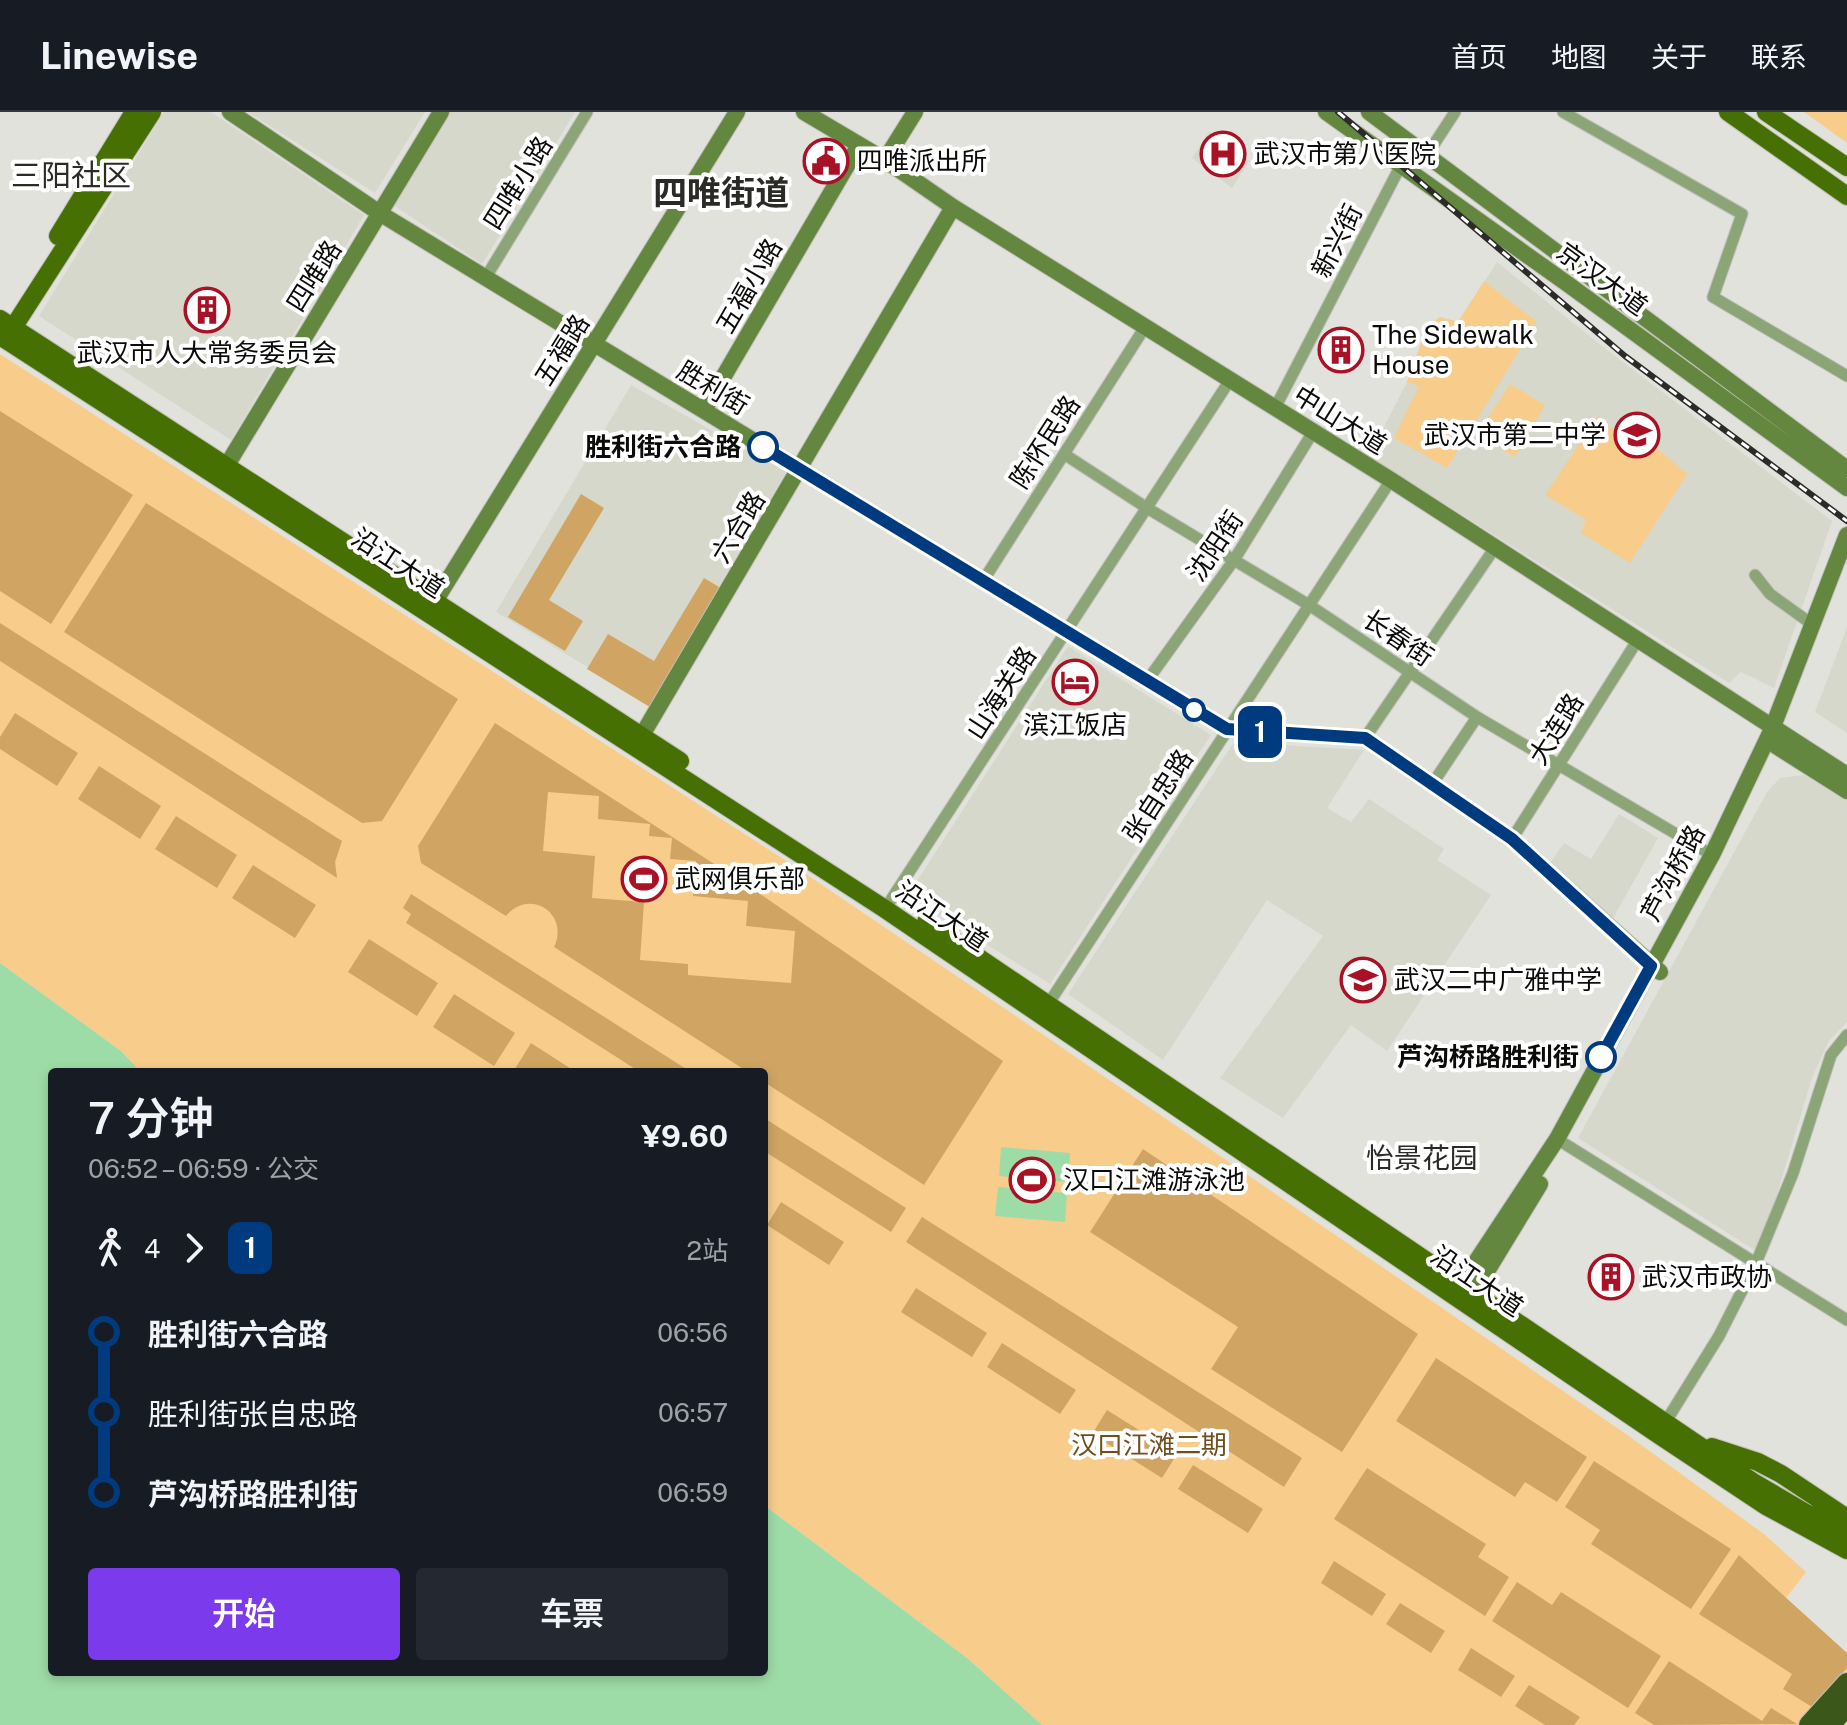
<!DOCTYPE html>
<html lang="zh">
<meta charset="utf-8">
<style>
:root{--surface:#171b24;--page:#242831;--text:#f1f3f6;--muted:#9ea1a6;--line:#363941;--accent:#7c3aed}
body{margin:0;font-family:"Public Sans","Noto Sans SC",sans-serif;background:var(--page);color:var(--text);height:100vh;display:flex;flex-direction:column;font-size:30px;white-space:nowrap}
*{box-sizing:border-box;margin:0}
p{font-size:26px;color:var(--muted)}
.icon{flex:none;width:44px;height:44px;fill:none;stroke:currentColor;stroke-width:2;stroke-linecap:round;stroke-linejoin:round}
.map{position:relative;flex:1;overflow:hidden}
.drawer{position:absolute;left:48px;top:956px;width:720px;height:608px;display:flex;flex-direction:column;background:var(--surface);border-radius:8px;box-shadow:0 4px 12px #0003}
.drawer>*{flex:none}
.badge{padding:0 16px;border-radius:12px;font-size:28px;line-height:52px}
.map>.badge{position:absolute;translate:-50% -50%;box-shadow:0 0 0 4px #fff}
.legs{display:flex;align-items:center;gap:12px;height:88px;padding:0 40px;font-size:26px}
.legs p{margin-inline-start:auto}
.head{display:flex;align-items:center;justify-content:space-between;height:136px;padding:0 40px}
h1{font-size:44px;font-weight:600;line-height:60px}
.cta{display:flex;gap:16px;margin-top:auto;padding:16px 40px}
.cta a{flex:1;height:92px;border-radius:8px;background:var(--accent);color:#fff;font-size:32px;font-weight:600;line-height:92px;text-align:center}
.cta a+a{background:var(--page);color:var(--text)}
ul{padding:0 40px;list-style:none}
li{display:flex;align-items:center;gap:28px;height:80px;font-size:30px}
li i{display:grid;place-items:center;width:12px;height:100%;margin:0 10px;background:currentColor}
li i::after{content:'';width:20px;height:20px;margin:-10px;border:6px solid;border-radius:50%;background:var(--surface)}
li p{margin-inline-start:auto}
li:first-child i{background:linear-gradient(#0000 50%,currentColor 0)}
li:last-child i{background:linear-gradient(currentColor 50%,#0000 0)}
header{display:flex;align-items:center;gap:48px;box-sizing:border-box;height:112px;padding:0 40px;background:var(--surface);border-bottom:2px solid var(--line)}
header strong{font-size:38px}
nav{display:flex;gap:44px;margin-inline-start:auto;font-size:28px}
.map>svg:first-child{display:block}
</style>
<header>
<strong>Linewise</strong>
<nav><a>首页</a><a>地图</a><a>关于</a><a>联系</a></nav>
</header>
<div class="map">
<svg width="1847" height="1613" viewBox="0 0 1847 1613">
<rect width="100%" height="100%" fill="#e2e2dd"/>
<!-- built -->
<path fill="#d6d8cb" d="M 164,0 L 211,0 L 364,103 L 231,328 L 39,204 Z
M 248,0 L 425,0 L 375,81 Z
M 447,0 L 575,0 L 482,152 L 390,91 Z
M 1209,20 L 1249,49 L 1232,76 L 1192,46 Z
M 1497,150 L 1607,238 L 1832,409 L 1774,576 L 1741,560 L 1729,571 L 1369,344 L 1407,270 L 1427,215 L 1440,205 L 1458,210 Z
M 631,273 L 786,360 L 649,592 L 496,500 Z
M 1847,515 L 1847,621 L 1815,600 Z
M 1068,534 L 1211,623 L 1050,872 L 908,783 Z
M 1234,630 L 1364,638 L 1327,696 L 1351,710 L 1369,687 L 1444,737 L 1437,748 L 1491,783 L 1387,939 L 1351,913 L 1283,1006 L 1220,966 L 1323,824 L 1267,788 L 1163,948 L 1068,882 Z
M 1804,663 L 1847,688 L 1847,910 L 1829,929 L 1812,966 L 1772,1099 L 1756,1139 L 1578,1026 L 1767,680 L 1780,666 Z
M 1619,702 L 1658,726 L 1611,810 L 1549,752 L 1564,731 L 1591,747 Z"/>
<!-- green -->
<path fill="#f8cc8b" d="M 1804,0 L 1847,0 L 1847,31 Z
M 1484,169 L 1537,210 L 1447,356 L 1394,326 L 1419,274 L 1407,270 L 1427,215 L 1440,205 L 1458,210 Z
M 0,242 L 791,752 L 1026,911 L 1626,1322 L 1764,1422 L 1806,1460 L 1786,1486 L 1847,1541 L 1847,1613 L 1042,1613 L 967,1546 L 764,1393 L 764,960 L 141,960 L 121,939 L 0,851 Z
M 1510,272 L 1545,293 L 1515,345 L 1477,322 Z
M 1597,305 L 1628,329 L 1638,320 L 1687,362 L 1630,451 L 1581,421 L 1586,408 L 1545,383 Z"/>
<!-- forest -->
<path fill="#d0a563" fill-rule="evenodd" d="M 0,299 L 133,383 L 51,512 L 0,479 Z
M 581,382 L 604,396 L 549,488 L 583,509 L 565,539 L 508,505 Z
M 146,391 L 458,587 L 382,709 L 362,711 L 64,520 Z
M 704,466 L 724,478 L 653,597 L 587,557 L 608,522 L 654,549 Z
M 0,511 L 342,729 L 335,750 L 337,766 L 0,549 Z
M 15,601 L 78,641 L 57,674 L 0,637 L 0,625 Z
M 495,611 L 747,773 L 1003,949 L 924,1073 L 764,970 L 764,960 L 748,960 L 554,835 C 570,802 530,775 506,804 L 421,751 L 418,734 ZM 548,680 L 599,684 L 598,707 L 650,712 L 649,724 L 672,726 L 670,747 L 696,749 L 693,784 L 748,789 L 746,814 L 795,819 L 791,871 L 688,863 L 688,852 L 640,848 L 644,790 L 592,786 L 595,744 L 543,739 Z
M 99,654 L 161,694 L 140,727 L 78,687 Z
M 176,704 L 237,743 L 217,776 L 155,737 Z
M 253,753 L 316,793 L 295,826 L 232,786 Z
M 411,782 L 691,960 L 640,960 L 406,811 L 411,802 L 403,796 Z
M 369,827 L 438,871 L 417,904 L 348,860 Z
M 454,882 L 515,921 L 494,954 L 433,915 Z
M 531,931 L 576,960 L 513,960 Z
M 764,1006 L 906,1096 L 891,1120 L 764,1039 Z
M 1143,1037 L 1418,1222 L 1342,1340 L 1211,1257 L 1238,1215 L 1090,1120 Z
M 781,1090 L 844,1130 L 829,1153 L 767,1113 Z
M 922,1105 L 1302,1346 L 1284,1375 L 906,1130 Z
M 916,1176 L 987,1221 L 972,1245 L 901,1200 Z
M 1002,1231 L 1076,1278 L 1060,1302 L 987,1255 Z
M 1436,1246 L 1587,1345 L 1557,1390 L 1525,1370 L 1515,1385 L 1396,1309 Z
M 1107,1298 L 1177,1342 L 1162,1366 L 1092,1322 Z
M 1594,1349 L 1731,1437 L 1691,1497 L 1591,1432 L 1600,1418 L 1565,1395 Z
M 1193,1353 L 1263,1397 L 1248,1421 L 1178,1377 Z
M 1367,1356 L 1486,1432 L 1478,1445 L 1509,1465 L 1485,1504 L 1334,1407 Z
M 1739,1443 L 1847,1541 L 1847,1556 L 1812,1595 L 1783,1577 L 1792,1562 L 1699,1502 Z
M 1334,1449 L 1386,1482 L 1372,1504 L 1321,1471 Z
M 1517,1470 L 1552,1493 L 1561,1480 L 1661,1544 L 1628,1596 L 1492,1509 Z
M 1400,1491 L 1445,1519 L 1431,1541 L 1386,1512 Z
M 1471,1536 L 1515,1564 L 1501,1585 L 1458,1558 Z
M 1669,1549 L 1762,1609 L 1771,1596 L 1797,1612 L 1654,1613 L 1635,1601 Z
M 1529,1573 L 1580,1605 L 1574,1613 L 1545,1613 L 1515,1594 Z"/>
<!-- water -->
<path fill="#9ddca7" d="M 0,851 L 121,939 L 141,960 L 52,960 L 52,1560 L 764,1560 L 764,1393 L 967,1546 L 1042,1613 L 0,1613 Z
M 1001,1035 L 1070,1041 L 1068,1070 L 999,1064 Z
M 998,1075 L 1067,1081 L 1065,1110 L 995,1104 Z"/>
<g fill="none" stroke-linecap="round" stroke-linejoin="round">
<!-- street casing -->
<g stroke="#c0c0bb" stroke-width="13">
<path id="street" d="M 1563,0 L 1742,102 L 1713,185 L 1847,264
M 486,165 L 587,0
M 1275,296 L 1401,53 L 1427,43 L 1455,0
M 1064,342 L 1147,396 L 1309,493 L 1477,605 L 1712,743
M 1755,463 L 1770,482 L 1813,513
M 983,469 L 1145,215
M 1147,569 L 1234,448 L 1313,320
M 1365,626 L 1494,437
M 1433,671 L 1477,605
M 1512,727 L 1637,529
M 885,797 L 1230,268
M 1045,897 L 1391,368
M 1557,1027 L 1847,1208
M 1665,1311 L 1719,1224 L 1756,1151 L 1793,1061 L 1831,943 L 1847,923"/>
</g>
<!-- secondary casing -->
<g stroke="#c0c0bb" stroke-width="18">
<path id="secondary" d="M 230,0 L 381,102 L 1227,617 L 1365,626 L 1512,727 L 1660,860
M 804,0 L 885,48 L 953,95 L 1391,368 L 1847,663
M 1326,0 L 1569,173 L 1847,376
M 1369,0 L 1847,357
M 885,48 L 915,0
M 704,298 L 859,33
M 227,353 L 441,0
M 429,499 L 737,0
M 1769,623 L 1776,634 L 1847,679
M 635,635 L 953,95
M 1454,1183 L 1557,1027 L 1712,743 L 1772,617 L 1847,423
M 1467,1192 L 1540,1072"/>
</g>
<!-- primary casing -->
<g stroke="#c0c0bb" stroke-width="20">
<path id="primary" d="M 1728,0 L 1847,84
M 1766,0 L 1847,55
M 58,124 L 134,0
M 0,207 L 680,649
M 0,224 L 885,797 L 1659,1323 L 1766,1394 L 1847,1438
M 7,225 L 152,0
M 926,810 L 1753,1370 L 1806,1401 L 1847,1419
M 1712,1335 L 1758,1350 L 1781,1362 L 1847,1406"/>
</g>
<!-- highway casing -->
<g stroke="#c0c0bb" stroke-width="22">
<path id="highway" d="M 1809,1613 L 1847,1571
M 1830,1613 L 1847,1594"/>
</g>
<!-- street -->
<use href="#street" stroke="#8ca577" stroke-width="11"/>
<!-- secondary -->
<use href="#secondary" stroke="#63873f" stroke-width="16"/>
<!-- primary -->
<use href="#primary" stroke="#467001" stroke-width="18"/>
<!-- highway -->
<use href="#highway" stroke="#3b571a" stroke-width="20"/>
<!-- rail casing -->
<g stroke="#2b2b2a" stroke-width="6">
<path id="rail" d="M 1338,0 L 1625,244 L 1847,409"/>
</g>
<!-- rail -->
<use href="#rail" stroke="#fff" stroke-width="3" stroke-dasharray="9" stroke-linecap="butt"/>
</g>
<g fill="none" stroke-linecap="round" stroke-linejoin="round">
<!-- line-1 casing -->
<g stroke="#fff" stroke-width="18">
<path id="line-1" d="M 763,335 L 1227,617 L 1365,626 L 1512,727 L 1651,854 L 1601,945"/>
</g>
<!-- line-1 -->
<use href="#line-1" stroke="#003b80" stroke-width="12"/>
</g>
<!-- icons -->
<defs>
<g id="hospital-ring" transform="scale(2.3)"><circle r="9.5" fill="#fff" stroke="#a91226" stroke-width="1.5"/><path d="M-5-5h3v3.5h4V-5h3V5h-3V1.5h-4V5h-3Z" fill="#a91226"/></g>
<g id="civic-ring" transform="scale(2.3)"><circle r="9.5" fill="#fff" stroke="#a91226" stroke-width="1.5"/><path d="M-.6-6.5H3V-4.5H.6V-3L4-1V1h2V6H-6V1h2V-1L-.6-3ZM-1.2 2.5V6h2.4V2.5Z" fill="#a91226"/></g>
<g id="building-ring" transform="scale(2.3)"><circle r="9.5" fill="#fff" stroke="#a91226" stroke-width="1.5"/><path d="M-4-6H4V6H1V3H-1V6H-4ZM-2.5-4.3h1.7v1.8h-1.7ZM.8-4.3h1.7v1.8H.8ZM-2.5-1h1.7V.8h-1.7ZM.8-1h1.7V.8H.8Z" fill="#a91226"/></g>
<g id="school-ring" transform="scale(2.3)"><circle r="9.5" fill="#fff" stroke="#a91226" stroke-width="1.5"/><path d="M0-5L7-2L0 1L-7-2ZM-4 1L0 2.5L4 1V4Q0 6-4 4Z" fill="#a91226"/></g>
<g id="hotel-ring" transform="scale(2.3)"><circle r="9.5" fill="#fff" stroke="#a91226" stroke-width="1.5"/><path d="M-6-4.5h1.5V1H6V5H4.5V3h-9V5H-6ZM-4 0a1.8 1.8 0 1 1 3.6 0ZM.5 0V-2.5h3Q6-2.5 6 0Z" fill="#a91226"/></g>
<g id="stadium-ring" transform="scale(2.3)"><circle r="9.5" fill="#fff" stroke="#a91226" stroke-width="1.5"/><path d="M0-5a6.5 5 0 1 0 0 10a6.5 5 0 1 0 0-10ZM-3.5-1.8h7v3.6h-7Z" fill="#a91226"/></g>
</defs>
<g fill-rule="evenodd">
<use href="#hospital-ring" x="1223" y="42"/>
<use href="#civic-ring" x="826" y="49"/>
<use href="#building-ring" x="207" y="198"/>
<use href="#building-ring" x="1341" y="238"/>
<use href="#school-ring" x="1637" y="323"/>
<use href="#hotel-ring" x="1075" y="570"/>
<use href="#stadium-ring" x="644" y="767"/>
<use href="#school-ring" x="1363" y="868"/>
<use href="#stadium-ring" x="1032" y="1068"/>
<use href="#building-ring" x="1611" y="1165"/>
</g>
<!-- markers -->
<g fill="#fff" stroke="#003b80" stroke-width="4">
<circle cx="763" cy="335" r="14"/>
<circle cx="1194" cy="598" r="10"/>
<circle cx="1601" cy="945" r="14"/>
</g>
<g text-anchor="middle" stroke-width="8" stroke-linejoin="round" paint-order="stroke">
<!-- poi labels -->
<g font-size="26" fill="#0b0b0a" stroke="#fff" text-anchor="start">
<text x="1254" y="51">武汉市第八医院</text>
<text x="857" y="58">四唯派出所</text>
<text x="1372" y="232">The Sidewalk<tspan x="1372" dy="30">House</tspan></text>
<text x="207" y="250" text-anchor="middle">武汉市人大常务委员会</text>
<text x="1606" y="332" text-anchor="end">武汉市第二中学</text>
<text x="1075" y="622" text-anchor="middle">滨江饭店</text>
<text x="675" y="776">武网俱乐部</text>
<text x="1394" y="877">武汉二中广雅中学</text>
<text x="1063" y="1077">汉口江滩游泳池</text>
<text x="1642" y="1174">武汉市政协</text>
</g>
<!-- street labels -->
<g font-size="26" fill="#0b0b0a" stroke="#fff">
<text transform="translate(518 71) rotate(-58)" y="9">四唯小路</text>
<text transform="translate(1337 129) rotate(-63)" y="9">新兴街</text>
<text transform="translate(314 164) rotate(-58)" y="9">四唯路</text>
<text transform="translate(1602 167) rotate(36)" y="9">京汉大道</text>
<text transform="translate(749 174) rotate(-60)" y="9">五福小路</text>
<text transform="translate(562 238) rotate(-58)" y="9">五福路</text>
<text transform="translate(713 276) rotate(31)" y="9">胜利街</text>
<text transform="translate(1340 308) rotate(32)" y="9">中山大道</text>
<text transform="translate(1045 330) rotate(-57)" y="9">陈怀民路</text>
<text transform="translate(738 415) rotate(-59)" y="9">六合路</text>
<text transform="translate(1215 434) rotate(-56)" y="9">沈阳街</text>
<text transform="translate(398 451) rotate(33)" y="9">沿江大道</text>
<text transform="translate(1398 526) rotate(34)" y="9">长春街</text>
<text transform="translate(1001 581) rotate(-57)" y="9">山海关路</text>
<text transform="translate(1556 617) rotate(-58)" y="9">大连路</text>
<text transform="translate(1158 684) rotate(-57)" y="9">张自忠路</text>
<text transform="translate(1673 761) rotate(-62)" y="9">芦沟桥路</text>
<text transform="translate(942 804) rotate(34)" y="9">沿江大道</text>
<text transform="translate(1477 1169) rotate(34)" y="9">沿江大道</text>
</g>
<!-- stop labels -->
<g font-size="26" font-weight="bold" fill="#0b0b0a" stroke="#fff" text-anchor="end">
<text x="741" y="344">胜利街六合路</text>
<text x="1579" y="954">芦沟桥路胜利街</text>
</g>
<!-- park labels -->
<g font-size="26" fill="#6e501e" stroke="#fff">
<text x="1149" y="1342">汉口江滩二期</text>
</g>
<!-- neighbourhood labels -->
<g font-size="28" fill="#2a2a26" stroke="#fff">
<text x="1422" y="1056">怡景花园</text>
</g>
<!-- quarter labels -->
<g font-size="30" fill="#2a2a26" stroke="#fff">
<text x="71" y="74">三阳社区</text>
</g>
<!-- district labels -->
<g font-size="34" font-weight="bold" fill="#2a2a26" stroke="#fff">
<text x="721" y="93">四唯街道</text>
</g>
</g>
</svg>
<b class="badge" style="left:1260px;top:620px;background:#003b80;color:#fff">1</b>
<section class="drawer">
<div class="head"><div><h1>7 分钟</h1><p>06:52 – 06:59 · 公交</p></div><b>¥9.60</b></div>
<div class="legs"><svg class="icon" aria-label="walk" viewBox="0 0 24 24"><circle cx="13" cy="4" r="2"/><path d="M13 8l-2 6 4 7M11 14l-3 7M7 12l3-4h3l4 4"/></svg>4<svg class="icon" aria-label="forward" viewBox="0 0 24 24"><path d="M9 5l7 7-7 7"/></svg><b class="badge" style="background:#003b80;color:#fff">1</b><p>2站</p></div>
<ul>
<li><i style="color:#003b80"></i><b>胜利街六合路</b><p>06:56</p></li>
<li><i style="color:#003b80"></i><span>胜利街张自忠路</span><p>06:57</p></li>
<li><i style="color:#003b80"></i><b>芦沟桥路胜利街</b><p>06:59</p></li>
</ul>
<div class="cta"><a>开始</a><a>车票</a></div>
</section>
</div>
